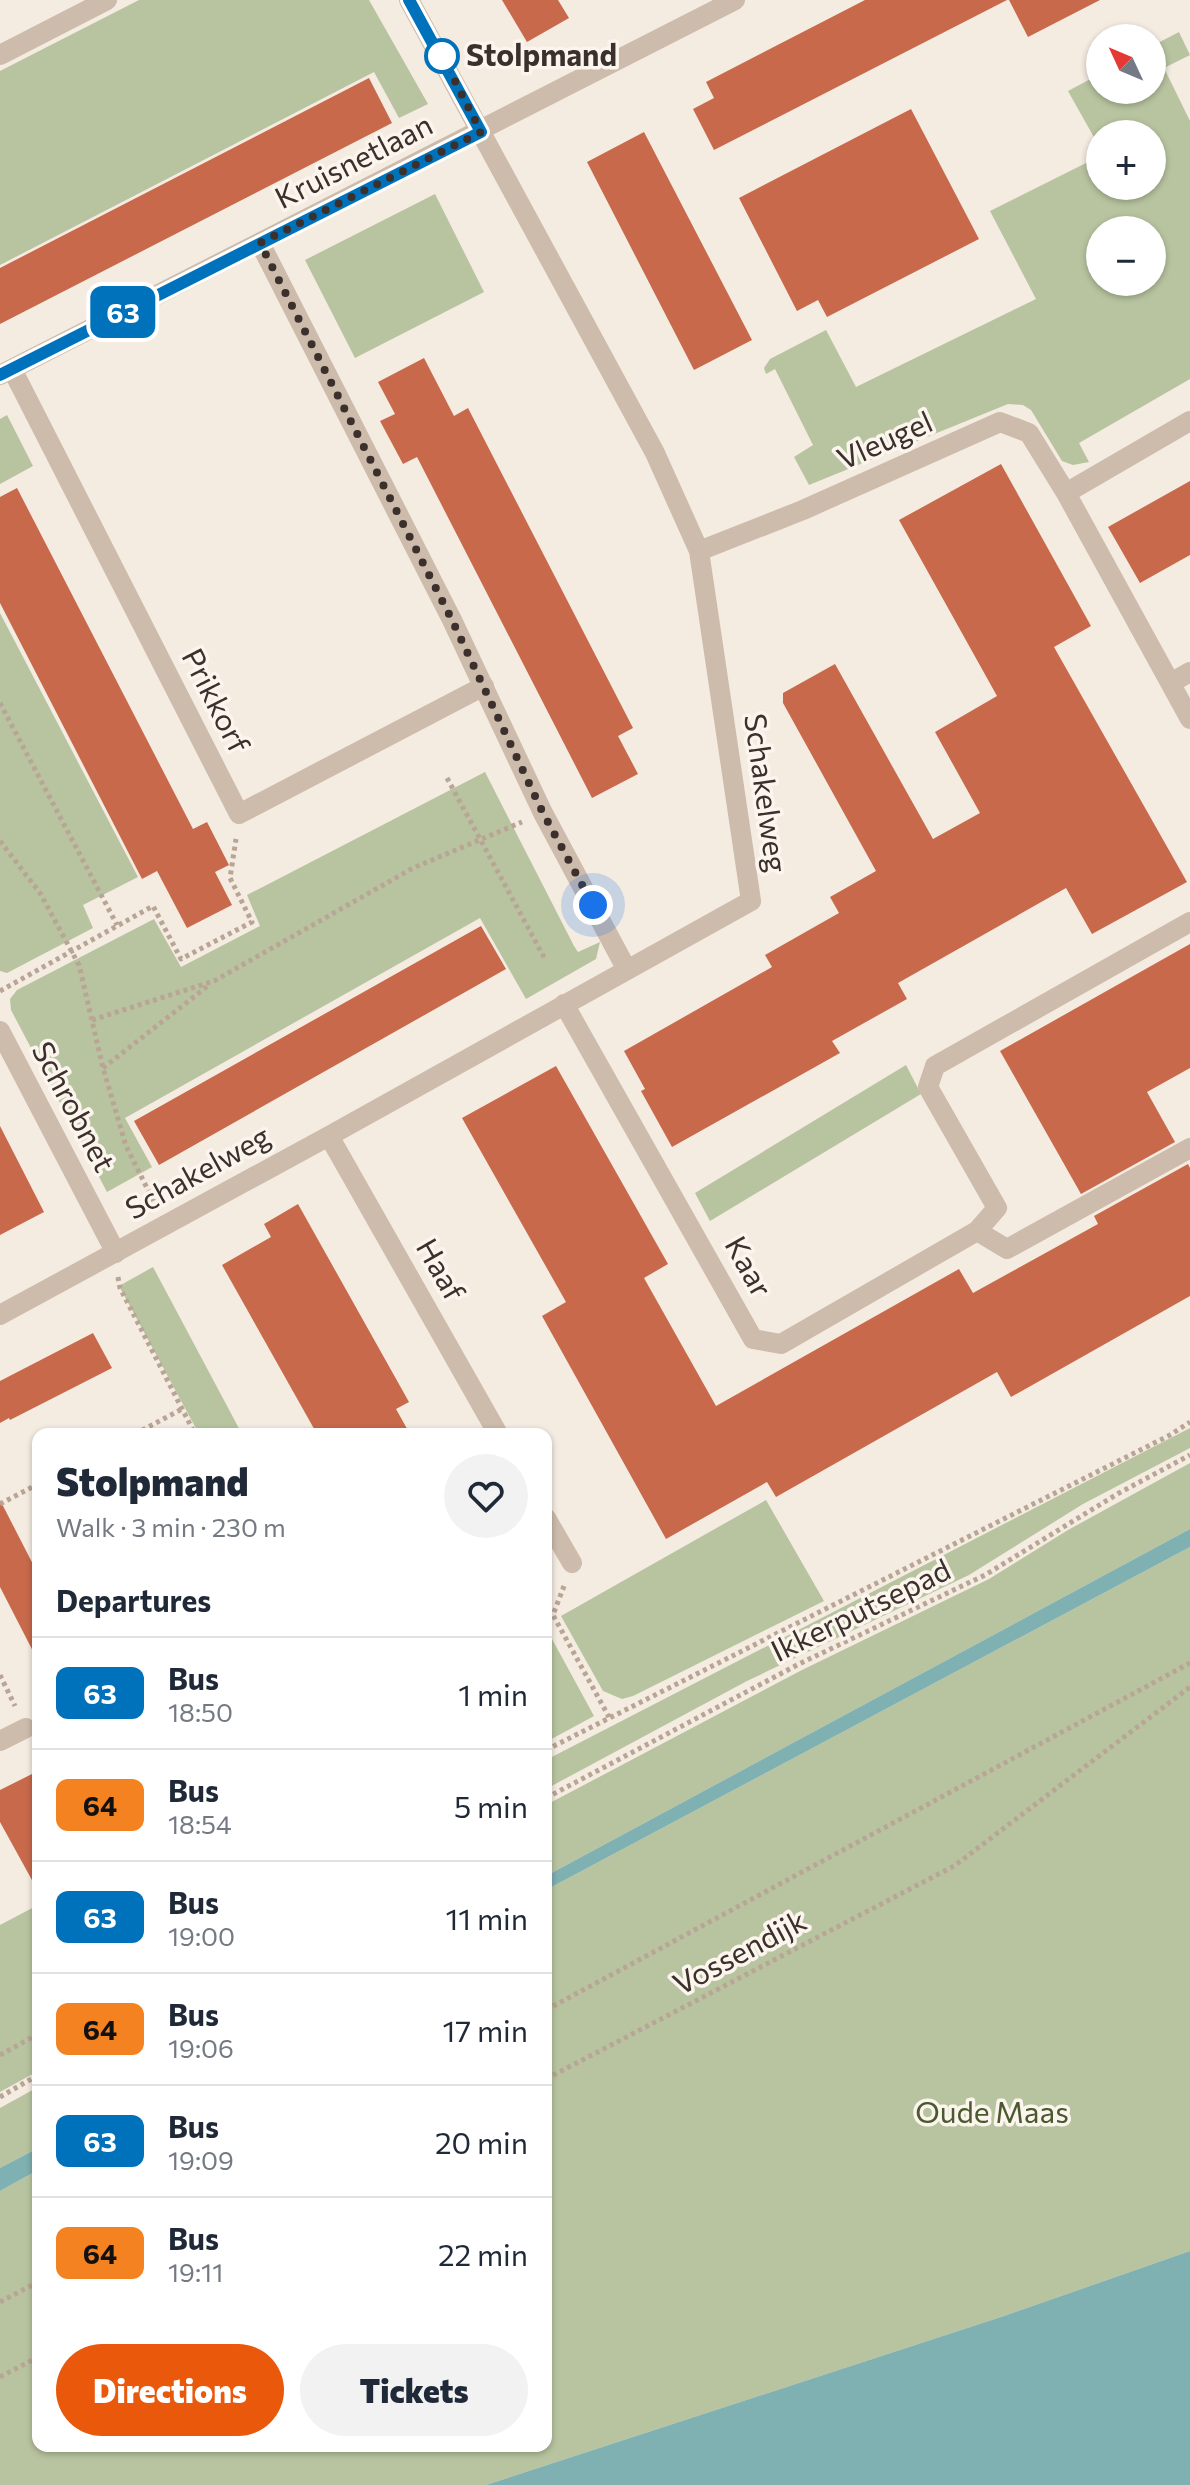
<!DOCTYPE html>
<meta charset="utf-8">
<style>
:root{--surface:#fff;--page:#f2f2f3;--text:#1f2937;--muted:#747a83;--line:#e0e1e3;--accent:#ea580c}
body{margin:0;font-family:Commissioner,sans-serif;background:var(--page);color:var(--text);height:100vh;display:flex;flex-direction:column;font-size:30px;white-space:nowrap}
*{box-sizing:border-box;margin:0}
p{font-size:26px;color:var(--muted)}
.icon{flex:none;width:44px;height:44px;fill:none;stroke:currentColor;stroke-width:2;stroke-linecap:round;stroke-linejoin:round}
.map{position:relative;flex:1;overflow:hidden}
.panel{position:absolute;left:32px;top:1428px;width:520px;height:1024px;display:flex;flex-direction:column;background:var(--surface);border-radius:16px;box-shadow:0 2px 6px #0004}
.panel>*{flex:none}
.badge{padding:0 16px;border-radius:12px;font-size:28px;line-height:52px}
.needle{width:52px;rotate:314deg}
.buttons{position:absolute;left:1086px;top:24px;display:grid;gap:16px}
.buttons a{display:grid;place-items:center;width:80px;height:80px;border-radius:50%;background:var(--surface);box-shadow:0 2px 6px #0004;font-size:40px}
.you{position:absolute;width:40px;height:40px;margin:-20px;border:6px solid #fff;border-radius:50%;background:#1a73e8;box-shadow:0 0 0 12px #1a73e833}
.map>.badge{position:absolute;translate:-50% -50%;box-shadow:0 0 0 4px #fff}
h2{padding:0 24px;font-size:30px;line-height:72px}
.round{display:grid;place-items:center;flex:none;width:84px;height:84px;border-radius:42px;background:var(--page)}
.overview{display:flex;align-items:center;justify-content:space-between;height:136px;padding:0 24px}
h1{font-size:38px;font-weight:800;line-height:60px}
.cta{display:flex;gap:16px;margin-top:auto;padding:16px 24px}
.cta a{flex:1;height:92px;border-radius:48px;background:var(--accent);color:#fff;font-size:32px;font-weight:800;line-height:92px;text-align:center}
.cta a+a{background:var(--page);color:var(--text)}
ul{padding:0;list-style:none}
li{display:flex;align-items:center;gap:24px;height:112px;padding:0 24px;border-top:2px solid var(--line)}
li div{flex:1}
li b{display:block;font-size:30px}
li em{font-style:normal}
li .badge{min-width:88px;font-weight:700;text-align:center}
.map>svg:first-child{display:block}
</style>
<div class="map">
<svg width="1190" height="2485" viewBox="0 0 1190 2485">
<rect width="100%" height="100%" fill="#f4ebe1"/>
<!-- green -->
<path fill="#b8c4a0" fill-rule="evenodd" d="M 139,0 L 369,0 L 428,104 L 399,118 L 374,72 L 0,265 L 0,71 Z
M 1179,32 L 1190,55 L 1164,68 L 1190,121 L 1190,379 L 1079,443 L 1089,462 L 1073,465 L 1062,461 L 1031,410 L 1023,405 L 1008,404 L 809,485 L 794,457 L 813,445 L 775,369 L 766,374 L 764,368 L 770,359 L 826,330 L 856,387 L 1036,299 L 990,211 L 1100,156 L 1100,186 L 1152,186 L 1152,134 L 1100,134 L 1100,148 L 1068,91 L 1100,74 L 1100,90 L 1152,90 L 1152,46 ZM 1100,230 L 1152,230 L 1152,282 L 1100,282 Z
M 435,194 L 484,292 L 355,358 L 305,260 Z
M 7,415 L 33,466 L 0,484 L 0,419 Z
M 0,613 L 138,877 L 83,905 L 93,928 L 7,973 L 0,971 Z
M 485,772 L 574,946 L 578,952 L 600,942 L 596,959 L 526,999 L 480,918 L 125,1118 L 152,1167 L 107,1192 L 11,1010 L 10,999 L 17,990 L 154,919 L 181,967 L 260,926 L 247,895 Z
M 906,1065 L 921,1094 L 710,1221 L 695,1193 Z
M 153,1267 L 242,1434 L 199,1434 L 119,1286 Z
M 1190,1428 L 1190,1448 L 1083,1504 L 969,1575 L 747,1681 L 546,1789 L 546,1760 Z
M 1190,1463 L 1190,1529 L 546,1876 L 546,1805 L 802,1670 L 989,1579 L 1068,1530 Z
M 766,1500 L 824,1601 L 633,1696 L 622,1699 L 603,1691 L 561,1616 Z
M 1190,1547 L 1190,2251 L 1004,2316 L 486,2485 L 0,2485 L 0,2191 L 38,2170 L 38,2446 L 546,2446 L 546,1890 Z
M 546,1628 L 594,1716 L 546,1742 Z
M 38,1905 L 38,2071 L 0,2092 L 0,1925 Z
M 38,2087 L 38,2148 L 0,2168 L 0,2108 Z"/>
<!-- water -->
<path fill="#7fb0b2" d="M 1190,1529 L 1190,1547 L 546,1890 L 546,1876 Z
M 38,2148 L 38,2170 L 0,2191 L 0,2168 Z
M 1190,2251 L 1190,2485 L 486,2485 L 1004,2316 Z"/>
<!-- building -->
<path fill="#c8694b" d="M 502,0 L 558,0 L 569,18 L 527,42 Z
M 865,0 L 1007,0 L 714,150 L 693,109 L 714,98 L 706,82 Z
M 1009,0 L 1100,0 L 1028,37 Z
M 369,78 L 392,123 L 0,324 L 0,268 Z
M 911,109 L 979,239 L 827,317 L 818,300 L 797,311 L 739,198 Z
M 644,132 L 752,340 L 694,370 L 587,162 Z
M 424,358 L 454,416 L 468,408 L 633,728 L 618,736 L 638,774 L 592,798 L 417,457 L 403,464 L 380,421 L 395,414 L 378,382 Z
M 1001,464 L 1091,626 L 1054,647 L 1187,882 L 1092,934 L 1066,888 L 898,983 L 907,999 L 832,1041 L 840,1053 L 672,1147 L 641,1091 L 645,1089 L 624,1051 L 772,967 L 765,955 L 839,913 L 830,897 L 876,871 L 783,703 L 783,693 L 835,664 L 933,839 L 980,813 L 935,732 L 997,696 L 899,520 Z
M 1190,481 L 1190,555 L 1140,583 L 1108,527 Z
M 17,488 L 193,829 L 207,822 L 229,865 L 215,872 L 232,905 L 187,928 L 157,871 L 142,879 L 0,603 L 0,497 Z
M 481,926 L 506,969 L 159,1165 L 134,1121 Z
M 1190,944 L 1190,1068 L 1147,1092 L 1175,1142 L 1081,1194 L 1000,1051 Z
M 556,1066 L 668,1264 L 644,1278 L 716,1406 L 959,1269 L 973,1293 L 1098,1224 L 1094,1216 L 1188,1164 L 1190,1168 L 1190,1296 L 1011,1397 L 997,1372 L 776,1497 L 767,1482 L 666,1539 L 542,1316 L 566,1302 L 462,1118 Z
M 0,1126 L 44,1212 L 0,1235 Z
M 298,1204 L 409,1402 L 396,1409 L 410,1434 L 317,1434 L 222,1265 L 271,1237 L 264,1224 Z
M 93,1333 L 112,1368 L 10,1420 L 9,1418 L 0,1423 L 0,1381 Z
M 0,1500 L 38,1574 L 38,1661 L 0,1587 Z
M 38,1771 L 38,1891 L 0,1822 L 0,1790 Z"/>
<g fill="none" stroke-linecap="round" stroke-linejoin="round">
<!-- path -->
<path stroke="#b9a596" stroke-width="5" stroke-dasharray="4 4" stroke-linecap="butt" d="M 0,703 L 117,925
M 447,778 L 545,959
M 0,841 L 40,893 L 79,965 L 103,1068 L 126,1146 L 154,1202
M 0,991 L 153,906 L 181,959 L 252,922 L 230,878 L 236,839
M 92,1020 L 214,981 L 413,868 L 522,822
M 103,1068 L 209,985
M 118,1277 L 120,1288 L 195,1434
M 135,1434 L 182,1409
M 0,1504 L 38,1484
M 564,1586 L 553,1615 L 609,1717
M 0,1675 L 15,1706
M 546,1750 L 1170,1435 L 1190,1422
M 546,1798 L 799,1664 L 985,1575 L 1119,1493 L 1190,1455
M 546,2010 L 1190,1663
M 0,2055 L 38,2034
M 546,2079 L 954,1866 L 1190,1687
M 0,2097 L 38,2075
M 0,2302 L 38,2282
M 0,2377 L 38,2357"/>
<!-- minor -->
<path stroke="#cdbbac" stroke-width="20" d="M 0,55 L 107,0
M 260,243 L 452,620 L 543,813 L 627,970
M 12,369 L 239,814 L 484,686
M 0,375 L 735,0
M 1066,493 L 1190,421
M 699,551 L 803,510 L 1000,422 L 1029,433 L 1066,493 L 1190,719
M 1171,683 L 1190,672
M 564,1004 L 753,1339 L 781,1344 L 977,1231 L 997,1208 L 928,1087 L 935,1066 L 1190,922
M 0,1031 L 116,1253
M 329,1136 L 498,1434
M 977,1231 L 1007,1249 L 1190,1148
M 0,1315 L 329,1136 L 751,901 L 699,551 L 655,453 L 409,0
M 546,1518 L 572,1563
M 0,1741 L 26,1728"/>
</g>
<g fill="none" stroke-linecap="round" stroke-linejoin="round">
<!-- line casing -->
<g stroke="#fff" stroke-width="18">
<path id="line" d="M 0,375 L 481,132 L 409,0"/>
</g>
<!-- line -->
<use href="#line" stroke="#0072bc" stroke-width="12"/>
<!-- walk -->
<path stroke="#3b302b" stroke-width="8" stroke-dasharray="0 14.4" d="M 442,56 L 481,132 L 260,243 L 452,620 L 543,813 L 593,905"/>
</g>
<!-- markers -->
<circle fill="#fff" stroke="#0072bc" stroke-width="4" cx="442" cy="56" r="16"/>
<g text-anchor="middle" stroke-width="7" stroke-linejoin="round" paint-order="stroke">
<!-- stop labels -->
<g font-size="30" font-weight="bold" fill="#3b302b" stroke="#fbf5ee" text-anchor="start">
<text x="466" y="66">Stolpmand</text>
</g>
<!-- street labels -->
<g font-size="30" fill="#3b302b" stroke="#fbf5ee">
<text transform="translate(354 162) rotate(-27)" y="10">Kruisnetlaan</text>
<text transform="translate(885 441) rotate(-24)" y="10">Vleugel</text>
<text transform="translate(215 701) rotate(63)" y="10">Prikkorf</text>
<text transform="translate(765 793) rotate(82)" y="10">Schakelweg</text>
<text transform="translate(73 1107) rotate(62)" y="10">Schrobnet</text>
<text transform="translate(198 1173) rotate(-29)" y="10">Schakelweg</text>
<text transform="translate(748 1267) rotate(61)" y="10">Kaar</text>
<text transform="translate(440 1270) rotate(60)" y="10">Haaf</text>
<text transform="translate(861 1611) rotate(-26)" y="10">Ikkerputsepad</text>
<text transform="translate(740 1953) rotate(-28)" y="10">Vossendijk</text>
</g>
<!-- park labels -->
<g font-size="30" fill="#4a5a2e" stroke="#fbf5ee">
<text x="992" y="2123">Oude Maas</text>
</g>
</g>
</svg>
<div class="buttons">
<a><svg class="needle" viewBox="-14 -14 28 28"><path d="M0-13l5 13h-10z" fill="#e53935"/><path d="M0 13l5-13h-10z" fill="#747a83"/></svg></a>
<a>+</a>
<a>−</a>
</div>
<div class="you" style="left:593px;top:905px"></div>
<b class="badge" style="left:123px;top:312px;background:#0072bc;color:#fff">63</b>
<section class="panel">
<div class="overview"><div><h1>Stolpmand</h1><p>Walk · 3 min · 230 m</p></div><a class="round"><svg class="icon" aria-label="heart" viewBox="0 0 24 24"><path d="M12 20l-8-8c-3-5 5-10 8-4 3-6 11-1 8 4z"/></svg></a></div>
<h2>Departures</h2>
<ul>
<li><span class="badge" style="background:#0072bc;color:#fff">63</span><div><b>Bus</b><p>18:50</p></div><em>1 min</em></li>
<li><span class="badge" style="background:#f58220;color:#111">64</span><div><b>Bus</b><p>18:54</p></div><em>5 min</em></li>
<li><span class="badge" style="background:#0072bc;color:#fff">63</span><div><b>Bus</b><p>19:00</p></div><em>11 min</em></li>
<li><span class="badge" style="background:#f58220;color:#111">64</span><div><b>Bus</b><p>19:06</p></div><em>17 min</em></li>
<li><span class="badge" style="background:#0072bc;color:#fff">63</span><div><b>Bus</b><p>19:09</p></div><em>20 min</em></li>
<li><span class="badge" style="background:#f58220;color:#111">64</span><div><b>Bus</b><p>19:11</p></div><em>22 min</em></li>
</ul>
<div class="cta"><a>Directions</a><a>Tickets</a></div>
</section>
</div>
